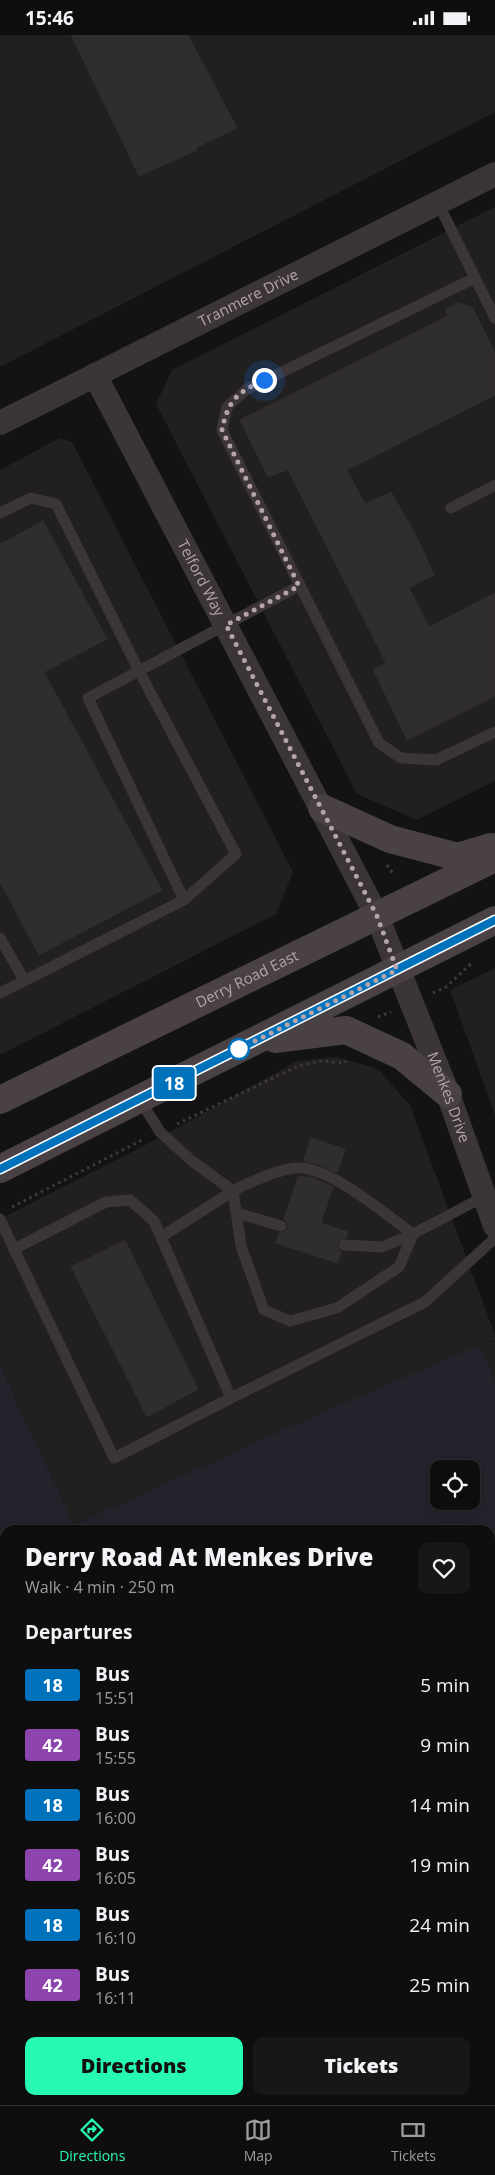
<!DOCTYPE html>
<meta charset="utf-8">
<style>
:root{--surface:#0f0e0e;--page:#181717;--text:#f1f3f6;--muted:#9b9c9e;--line:#2f2e2e;--accent:#27f8b4}
body{margin:0;font-family:"Open Sans",sans-serif;background:var(--page);color:var(--text);height:100vh;display:flex;flex-direction:column;font-size:19px;white-space:nowrap}
*{box-sizing:border-box;margin:0}
p{font-size:16px;color:var(--muted)}
.icon{flex:none;width:28px;height:28px;fill:none;stroke:currentColor;stroke-width:2;stroke-linecap:round;stroke-linejoin:round}
.map{position:relative;flex:1;overflow:hidden}
.side{position:absolute;left:0px;top:1490px;width:495px;height:580px;display:flex;flex-direction:column;background:var(--surface);border-radius:15px 15px 0 0;box-shadow:0 2px 12px #0003,0 0 0 1px var(--line)}
.side>*{flex:none}
.badge{padding:0 10px;border-radius:4px;font-size:18px;line-height:32px}
.fabs{position:absolute;left:430px;top:1425px;display:grid;gap:10px}
.fabs a{display:grid;place-items:center;width:50px;height:50px;border-radius:10px;background:var(--surface);box-shadow:0 2px 12px #0003,0 0 0 1px var(--line);font-size:25px}
.you{position:absolute;width:25px;height:25px;margin:-12px;border:4px solid #fff;border-radius:50%;background:#1a73e8;box-shadow:0 0 0 8px #1a73e833}
.map>.badge{position:absolute;translate:-50% -50%;box-shadow:0 0 0 2px #fff}
h2{padding:0 25px;font-size:19px;line-height:45px}
.round{display:grid;place-items:center;flex:none;width:52px;height:52px;border-radius:10px;background:var(--page)}
.overview{display:flex;align-items:center;justify-content:space-between;height:85px;padding:0 25px}
h1{font-size:24px;font-weight:800;line-height:38px}
.primary-button{display:flex;gap:10px;margin-top:auto;padding:10px 25px}
.primary-button a{flex:1;height:58px;border-radius:10px;background:var(--accent);color:#111;font-size:20px;font-weight:800;line-height:58px;text-align:center}
.primary-button a+a{background:var(--page);color:var(--text)}
ul{padding:0;list-style:none}
li{display:flex;align-items:center;gap:15px;height:60px;padding:0 25px}
li div{flex:1}
li b{display:block;font-size:19px}
li em{font-style:normal}
li .badge{min-width:55px;font-weight:700;text-align:center}
.status{display:flex;justify-content:space-between;align-items:center;height:35px;padding:0 25px;background:var(--surface);direction:ltr}
.status svg{height:14px;fill:currentColor}
.tabs{display:flex;justify-content:space-around;align-items:center;height:70px;border-top:1px solid var(--line);background:var(--surface);font-size:14px;color:var(--muted)}
.tabs a{display:grid;justify-items:center;gap:2px}
.tabs .active{color:var(--accent)}
.map>svg:first-child{display:block}
</style>
<div class="status"><b>15:46</b><svg viewBox="0 0 49 12"><path d="M0 12V9h3v3zM5 12V6h3v6zM10 12V3h3v9zM15 12V0h3v12zM26 1h20v11H26zM47 4h2v5h-2z"/></svg></div>
<div class="map">
<svg width="495" height="2070" viewBox="0 0 495 2070">
<rect width="100%" height="100%" fill="#141313"/>
<!-- built -->
<path fill="#211f1f" d="M 0,0 L 495,0 L 495,77 L 0,332 Z
M 495,172 L 495,746 L 417,785 L 357,759 L 156,369 L 172,335 Z
M 60,403 L 72,407 L 293,837 L 276,879 L 0,1020 L 0,435 Z
M 495,933 L 495,1080 L 450,955 Z
M 337,1022 L 378,1034 L 410,1070 L 495,1300 L 495,1305 L 489,1307 L 495,1306 L 495,1347 L 480,1311 L 293,1390 L 74,1490 L 0,1330 L 0,1184 L 159,1103 L 297,1026 Z"/>
<!-- green -->
<path fill="#24232c" fill-rule="evenodd" d="M 480,1310 L 495,1347 L 495,2070 L 0,2070 L 0,1330 L 74,1490 L 293,1390 ZM 439,1434 L 471,1434 L 471,1466 L 439,1466 ZM 5,1495 L 490,1495 L 490,2065 L 5,2065 Z"/>
<!-- building -->
<path fill="#302e2d" stroke="#302d2c" d="M 71,0 L 188,0 L 237,93 L 195,113 L 197,115 L 139,141 Z
M 458,268 L 473,273 L 495,318 L 495,360 L 347,435 L 365,469 L 391,457 L 416,500 L 434,540 L 409,553 L 429,592 L 495,558 L 495,661 L 407,705 L 373,634 L 386,628 L 288,435 L 268,442 L 240,385 L 448,281 L 445,275 Z
M 43,486 L 107,604 L 44,637 L 162,855 L 39,920 L 0,847 L 0,509 Z
M 311,1103 L 345,1114 L 337,1138 L 318,1129 L 303,1126 Z
M 298,1141 L 313,1143 L 333,1152 L 321,1188 L 348,1197 L 346,1203 L 338,1206 L 337,1213 L 341,1217 L 338,1228 L 276,1208 L 279,1198 L 283,1198 L 288,1194 L 288,1189 L 284,1184 Z
M 125,1205 L 198,1354 L 147,1382 L 71,1232 Z"/>
<g fill="none" stroke-linecap="round" stroke-linejoin="round">
<!-- path -->
<path stroke="#40393b" stroke-width="3" stroke-dasharray="2.5 4" stroke-linecap="butt" d="M 387,830 L 393,839
M 433,958 L 446,952 L 473,927
M 378,982 L 391,977
M 177,1089 L 298,1031 L 321,1026 L 345,1028 L 346,1023
M 12,1172 L 144,1104"/>
<!-- service -->
<path stroke="#3b3536" stroke-width="11" d="M 438,168 L 495,283
M 475,243 L 247,354 L 227,372 L 222,395 L 379,708 L 401,723 L 436,725 L 495,697
M 451,473 L 495,450
M 0,478 L 31,463 L 56,469 L 139,636 L 236,819 L 184,865
M 0,903 L 24,945
M 0,958 L 184,865 L 88,663 L 299,551
M 140,1065 L 160,1097 L 192,1126 L 233,1156 L 161,1202
M 237,1178 L 281,1191
M 0,1184 L 14,1214 L 114,1423 L 231,1363 L 154,1186 L 130,1165 L 106,1167 L 14,1214
M 413,1199 C 385,1179 335,1136 302,1133 C 286,1131 247,1148 233,1156 L 241,1211 L 264,1275 L 290,1286 L 337,1273 L 399,1232 L 413,1199 L 487,1160
M 344,1210 L 382,1212 L 413,1199
M 231,1363 L 425,1267 L 495,1203"/>
<!-- minor -->
<g stroke="#3b3536" stroke-width="24">
<path id="s1" d="M 95,340 L 377,881 L 448,1059 L 495,1191"/>
<path id="s2" d="M 0,388 L 495,139"/>
</g>
<!-- secondary -->
<g stroke="#494143" stroke-width="28">
<path d="M 322,773 L 390,804 L 458,822 L 491,812"/>
<path d="M 275,1004 L 346,995 L 402,1021 L 448,1059"/>
<path id="s3" d="M 0,1065 L 495,823"/>
<path d="M 0,1134 L 495,885"/>
</g>
</g>
<g fill="none" stroke-linecap="round" stroke-linejoin="round">
<!-- line casing -->
<g stroke="#fff" stroke-width="11">
<path id="line" d="M 0,1134 L 495,885"/>
</g>
<!-- line -->
<use href="#line" stroke="#0072bc" stroke-width="8"/>
<!-- walk -->
<path stroke="#b5a4a9" stroke-width="5" stroke-dasharray="0 9" d="M 239,1014 L 397,935 L 377,881 L 226,590 L 299,551 L 222,395 C 228,365 237,358 264,345"/>
</g>
<!-- markers -->
<circle fill="#fff" stroke="#0072bc" stroke-width="2.5" cx="239" cy="1014" r="10"/>
<g text-anchor="middle" stroke-width="4" stroke-linejoin="round" paint-order="stroke">
<!-- street labels -->
<g font-size="15" fill="#b5a4a9" stroke="#0f0e0e">
<text dy="5" stroke="none"><textPath href="#s2" startOffset="278">Tranmere Drive</textPath></text>
<text dy="5" stroke="none"><textPath href="#s1" startOffset="229">Telford Way</textPath></text>
<text dy="5" stroke="none"><textPath href="#s3" startOffset="275">Derry Road East</textPath></text>
<text dy="5" stroke="none"><textPath href="#s1" startOffset="805">Menkes Drive</textPath></text>
</g>
</g>
</svg>
<div class="fabs">
<a><svg class="icon" aria-label="locate" viewBox="0 0 24 24"><circle cx="12" cy="12" r="6"/><path d="M12 2v4M12 18v4M2 12h4M18 12h4"/></svg></a>
</div>
<div class="you" style="left:264px;top:345px"></div>
<b class="badge" style="left:174px;top:1048px;background:#0072bc;color:#fff">18</b>
<section class="side">
<div class="overview"><div><h1>Derry Road At Menkes Drive</h1><p>Walk · 4 min · 250 m</p></div><a class="round"><svg class="icon" aria-label="heart" viewBox="0 0 24 24"><path d="M12 20l-8-8c-3-5 5-10 8-4 3-6 11-1 8 4z"/></svg></a></div>
<h2>Departures</h2>
<ul>
<li><span class="badge" style="background:#0072bc;color:#fff">18</span><div><b>Bus</b><p>15:51</p></div><em>5 min</em></li>
<li><span class="badge" style="background:#8e44ad;color:#fff">42</span><div><b>Bus</b><p>15:55</p></div><em>9 min</em></li>
<li><span class="badge" style="background:#0072bc;color:#fff">18</span><div><b>Bus</b><p>16:00</p></div><em>14 min</em></li>
<li><span class="badge" style="background:#8e44ad;color:#fff">42</span><div><b>Bus</b><p>16:05</p></div><em>19 min</em></li>
<li><span class="badge" style="background:#0072bc;color:#fff">18</span><div><b>Bus</b><p>16:10</p></div><em>24 min</em></li>
<li><span class="badge" style="background:#8e44ad;color:#fff">42</span><div><b>Bus</b><p>16:11</p></div><em>25 min</em></li>
</ul>
<div class="primary-button"><a>Directions</a><a>Tickets</a></div>
</section>
</div>
<nav class="tabs">
<a class="active"><svg class="icon" aria-label="directions" viewBox="0 0 24 24"><path d="M12 3l9 9-9 9-9-9zM9 14v-3h6M13 9l2 2-2 2"/></svg>Directions</a>
<a><svg class="icon" aria-label="map" viewBox="0 0 24 24"><path d="M3 6l6-2 6 2 6-2v14l-6 2-6-2-6 2zM9 4v14M15 6v14"/></svg>Map</a>
<a><svg class="icon" aria-label="tickets" viewBox="0 0 24 24"><path d="M3 7h18v10H3zM15 7v10"/></svg>Tickets</a>
</nav>
